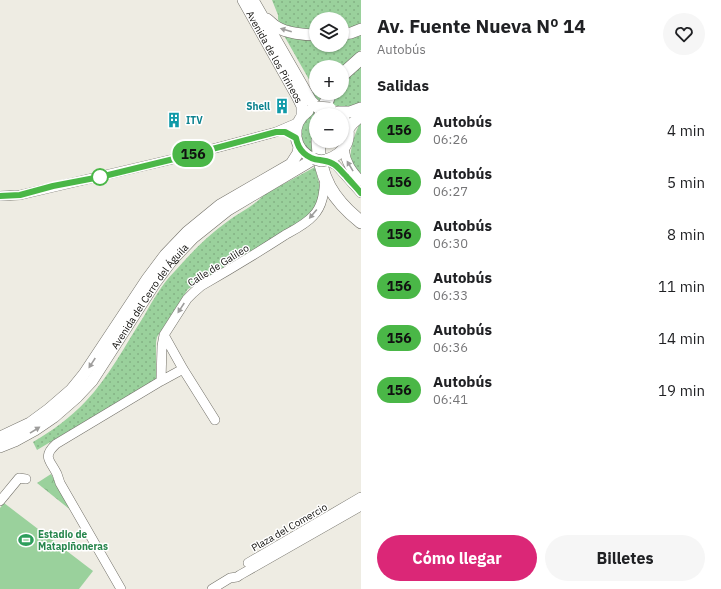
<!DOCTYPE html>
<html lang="es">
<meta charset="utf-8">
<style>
:root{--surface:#fff;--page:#f6f6f6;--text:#202124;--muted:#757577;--accent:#db2777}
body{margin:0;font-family:"IBM Plex Sans",sans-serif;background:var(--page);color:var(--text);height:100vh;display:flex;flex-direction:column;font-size:15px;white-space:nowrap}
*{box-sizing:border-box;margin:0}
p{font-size:13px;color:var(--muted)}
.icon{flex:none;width:22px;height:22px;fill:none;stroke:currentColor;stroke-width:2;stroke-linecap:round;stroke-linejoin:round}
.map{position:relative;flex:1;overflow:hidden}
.side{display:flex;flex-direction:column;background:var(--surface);width:360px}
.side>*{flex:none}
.badge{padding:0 8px;border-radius:13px;font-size:14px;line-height:26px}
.buttons{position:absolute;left:309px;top:12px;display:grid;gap:8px}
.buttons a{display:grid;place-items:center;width:40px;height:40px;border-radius:50%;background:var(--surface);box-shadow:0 1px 3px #0004;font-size:20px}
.map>.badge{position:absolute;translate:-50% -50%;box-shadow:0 0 0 2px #fff}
h2{padding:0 16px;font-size:15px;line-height:36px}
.round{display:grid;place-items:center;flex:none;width:42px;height:42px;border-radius:21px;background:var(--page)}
.headline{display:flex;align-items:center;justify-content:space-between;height:68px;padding:0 16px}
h1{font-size:19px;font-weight:800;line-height:30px}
.cta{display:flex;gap:8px;margin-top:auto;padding:8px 16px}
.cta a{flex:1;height:46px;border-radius:24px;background:var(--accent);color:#fff;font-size:16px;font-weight:800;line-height:46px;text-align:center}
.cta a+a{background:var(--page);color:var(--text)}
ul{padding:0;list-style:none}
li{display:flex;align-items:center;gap:12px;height:52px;padding:0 16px}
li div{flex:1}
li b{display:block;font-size:15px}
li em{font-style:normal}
li .badge{min-width:44px;font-weight:700;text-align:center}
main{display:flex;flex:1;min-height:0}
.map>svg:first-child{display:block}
</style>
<main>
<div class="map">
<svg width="361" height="589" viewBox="0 0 361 589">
<defs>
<pattern id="grass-dots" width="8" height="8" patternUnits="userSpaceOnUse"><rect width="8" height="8" fill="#9ad19c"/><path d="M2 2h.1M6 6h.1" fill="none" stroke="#84b285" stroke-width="1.8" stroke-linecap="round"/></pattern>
<pattern id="park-crowns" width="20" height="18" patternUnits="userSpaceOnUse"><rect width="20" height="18" fill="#9ad19c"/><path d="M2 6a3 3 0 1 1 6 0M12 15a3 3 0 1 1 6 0" fill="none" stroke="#84b285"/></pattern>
</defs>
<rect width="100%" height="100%" fill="#eeece3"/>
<!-- grass -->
<path fill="url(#grass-dots)" d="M 272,0 L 361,0 L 361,25 L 342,31 L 342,19 L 316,19 L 316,32 L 280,25 L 278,19 L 278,15 Z
M 282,32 L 316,39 L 316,45 L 342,45 L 342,37 L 361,32 L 361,50 L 342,67 L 316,67 L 316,93 L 324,93 L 320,102 L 318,102 L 311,93 L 315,90 Z
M 361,64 L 361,104 L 342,108 L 331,104 L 336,93 L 342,93 L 342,84 L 343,82 L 354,70 Z
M 313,112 L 316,112 L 313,125 L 312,152 L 301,142 L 300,128 L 307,116 Z
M 361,124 L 361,175 L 350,161 C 351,147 353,138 359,125 Z
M 315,167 L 321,191 L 316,207 L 302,223 L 188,289 L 157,337 L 156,342 L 156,379 L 37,450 L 33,442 C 52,431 70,418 86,401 C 108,378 126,344 144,316 C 153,300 162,284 175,271 C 191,253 208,235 228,221 C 240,212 255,205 265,194 Z"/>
<!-- park -->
<path fill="url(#park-crowns)" d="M 51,474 L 73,512 L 37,483 Z"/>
<!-- garden -->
<path fill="#9ad19c" d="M 4,503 L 93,571 L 79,589 L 0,589 L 0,508 Z"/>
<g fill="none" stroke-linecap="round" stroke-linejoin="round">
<!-- minor casing -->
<g stroke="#727068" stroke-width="10">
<path id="minor" d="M 344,149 C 346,163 351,170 361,181
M 326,160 L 336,165 L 361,193
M 0,196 L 20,195 L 182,157 L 276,132 L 297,123
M 164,335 L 183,369 L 215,420
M 161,381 L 162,346 L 164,335 L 187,299 L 193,293 L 201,286 C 229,270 257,253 285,235 C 294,230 306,224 313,216 C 323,206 324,192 325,178
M 0,501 L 19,478 L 26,479
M 248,563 L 361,497
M 121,589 L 60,483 C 59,480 58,477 57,474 C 50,460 42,457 56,444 L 161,381 L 183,369
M 212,589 L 230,578 L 237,577 L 240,575 L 361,506"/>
</g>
<!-- major casing -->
<g stroke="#727068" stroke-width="12">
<g id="major">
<path id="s1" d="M 243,0 L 297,96 L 302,106 L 302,115"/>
<path d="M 253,0 L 311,101 L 317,107"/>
<path d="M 267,19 C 270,21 273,25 277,27 C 286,33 305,35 316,35"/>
<path d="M 342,34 L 351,33 L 361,29"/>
<path d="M 308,111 C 289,125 293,150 314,159"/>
<path d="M 338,112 L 350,112 L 361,108"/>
<path d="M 348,129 L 353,123 L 361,116"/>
<path d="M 326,160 C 347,153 355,136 342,116"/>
<path d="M 0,437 L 30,423 L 49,409 L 71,390 L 84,374 L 147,279 L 165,255 L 187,232 L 220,205 L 291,164 L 298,153 L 299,147"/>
<path id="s2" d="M 0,447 L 15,441 L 35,430 L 54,417 L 77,397 L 92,381 L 155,283 L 173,259 L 193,238 L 228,210 L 314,159"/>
</g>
</g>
<!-- highway casing -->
<g stroke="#727068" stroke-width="14">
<path id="highway" d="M 342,75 L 361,58
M 321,115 L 330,93
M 318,141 C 319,177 333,200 361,222"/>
</g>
<!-- minor -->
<use href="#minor" stroke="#fff" stroke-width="9"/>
<!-- major -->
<use href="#major" stroke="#fff" stroke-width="11"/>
<!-- highway -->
<use href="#highway" stroke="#fff" stroke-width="13"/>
<!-- major-bridge casing -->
<g stroke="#727068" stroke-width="12" stroke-linecap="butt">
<path id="major-bridge" d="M 317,107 L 330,108
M 314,159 L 321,161 L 326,160"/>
</g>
<!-- major-bridge -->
<use href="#major-bridge" stroke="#fff" stroke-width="11"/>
</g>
<!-- one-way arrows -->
<defs><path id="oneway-solid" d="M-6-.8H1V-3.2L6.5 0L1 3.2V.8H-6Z"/></defs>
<g fill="#9e9d9c">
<use href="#oneway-solid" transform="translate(286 30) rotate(-164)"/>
<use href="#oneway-solid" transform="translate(350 166) rotate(-121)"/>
<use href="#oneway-solid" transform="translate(313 214) rotate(130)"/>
<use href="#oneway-solid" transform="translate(181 308) rotate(123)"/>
<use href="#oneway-solid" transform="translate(92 363) rotate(123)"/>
<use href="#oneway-solid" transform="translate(35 430) rotate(-32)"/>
</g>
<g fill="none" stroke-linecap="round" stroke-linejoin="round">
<!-- line casing -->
<g stroke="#fff" stroke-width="9">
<path id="line" d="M 0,196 L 20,195 L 53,186 L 100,177 L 182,157 L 276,132 L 285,132 L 296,138 C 298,150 307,159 320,160 C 326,161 330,161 335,165 C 339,168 342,172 346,176 C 351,182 356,187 361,193"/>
</g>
<!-- line -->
<use href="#line" stroke="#4ab747" stroke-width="6"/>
</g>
<!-- icons -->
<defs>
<g id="building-bare" transform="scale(1.2)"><path d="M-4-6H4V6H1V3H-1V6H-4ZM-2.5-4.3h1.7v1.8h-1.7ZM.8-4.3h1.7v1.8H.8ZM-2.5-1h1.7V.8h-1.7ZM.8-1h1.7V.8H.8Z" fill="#0f9aa8" stroke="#fff" stroke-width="2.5" paint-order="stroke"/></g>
<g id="stadium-bare" transform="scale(1.2)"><path d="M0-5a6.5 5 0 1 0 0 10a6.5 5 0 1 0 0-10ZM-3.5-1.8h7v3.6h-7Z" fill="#2e9e5b" stroke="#fff" stroke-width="2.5" paint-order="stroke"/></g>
</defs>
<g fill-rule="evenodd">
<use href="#building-bare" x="282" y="106"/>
<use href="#building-bare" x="174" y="120"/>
<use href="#stadium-bare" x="26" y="540"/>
</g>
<!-- markers -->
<circle fill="#fff" stroke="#4ab747" stroke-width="2" cx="100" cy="177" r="8"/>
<g text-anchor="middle" stroke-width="3" stroke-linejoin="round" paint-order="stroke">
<!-- street labels -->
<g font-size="10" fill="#0c0b08" stroke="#fff">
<text dy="4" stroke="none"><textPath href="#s1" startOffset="65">Avenida de los Pirineos</textPath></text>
<text transform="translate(218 265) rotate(-32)" y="4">Calle de Galileo</text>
<text dy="4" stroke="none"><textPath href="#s2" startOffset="217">Avenida del Cerro del Águila</textPath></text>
<text transform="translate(289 527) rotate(-30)" y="4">Plaza del Comercio</text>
</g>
<!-- culture labels -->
<g font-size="10" font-weight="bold" fill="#0d838f" stroke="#fff" text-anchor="end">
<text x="270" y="110">Shell</text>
<text x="186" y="124" text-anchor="start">ITV</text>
</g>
<!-- leisure labels -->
<g font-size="10" font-weight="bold" fill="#27864d" stroke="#fff" text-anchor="start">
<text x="38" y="538">Estadio de<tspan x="38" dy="12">Matapiñoneras</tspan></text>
</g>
</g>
</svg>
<div class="buttons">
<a><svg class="icon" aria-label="layers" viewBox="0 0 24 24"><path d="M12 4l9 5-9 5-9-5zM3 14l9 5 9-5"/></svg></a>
<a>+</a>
<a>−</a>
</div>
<b class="badge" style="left:193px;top:154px;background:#4ab747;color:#111">156</b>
</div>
<section class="side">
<div class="headline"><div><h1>Av. Fuente Nueva Nº 14</h1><p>Autobús</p></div><a class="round"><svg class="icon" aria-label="heart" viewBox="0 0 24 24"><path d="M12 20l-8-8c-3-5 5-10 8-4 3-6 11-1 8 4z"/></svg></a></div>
<h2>Salidas</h2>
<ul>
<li><span class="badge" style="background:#4ab747;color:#111">156</span><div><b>Autobús</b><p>06:26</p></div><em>4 min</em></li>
<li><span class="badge" style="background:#4ab747;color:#111">156</span><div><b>Autobús</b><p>06:27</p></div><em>5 min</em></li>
<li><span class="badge" style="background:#4ab747;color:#111">156</span><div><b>Autobús</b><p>06:30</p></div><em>8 min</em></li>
<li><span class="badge" style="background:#4ab747;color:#111">156</span><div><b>Autobús</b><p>06:33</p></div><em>11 min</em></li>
<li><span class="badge" style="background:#4ab747;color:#111">156</span><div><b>Autobús</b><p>06:36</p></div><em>14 min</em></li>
<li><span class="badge" style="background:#4ab747;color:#111">156</span><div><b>Autobús</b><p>06:41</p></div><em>19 min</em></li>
</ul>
<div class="cta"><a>Cómo llegar</a><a>Billetes</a></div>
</section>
</main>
